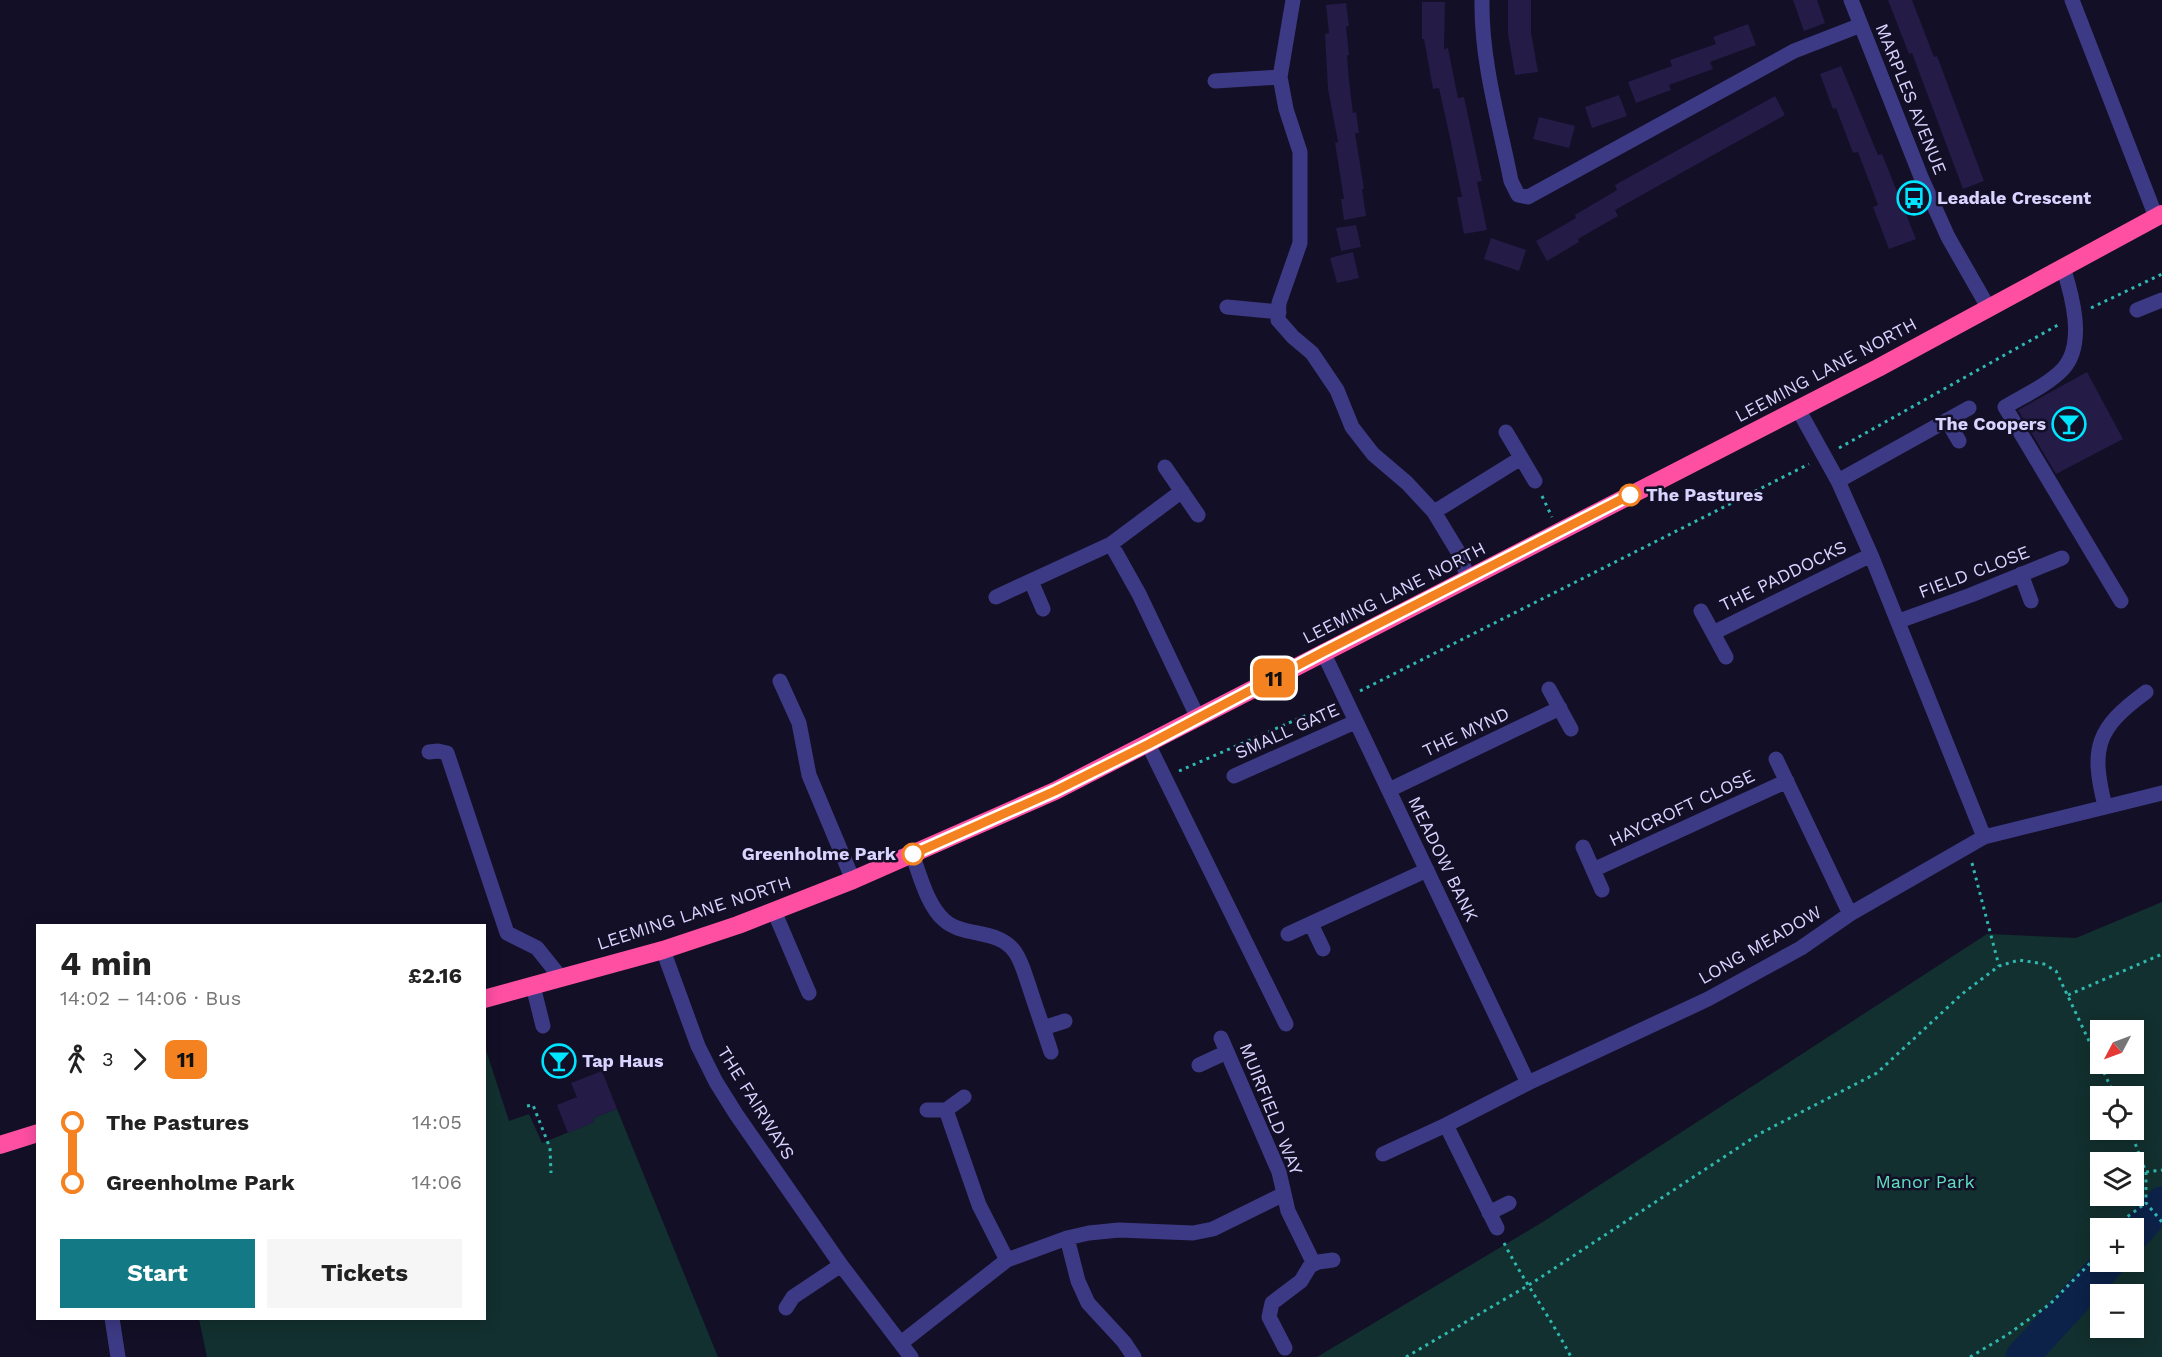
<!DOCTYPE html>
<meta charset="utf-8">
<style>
:root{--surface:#fff;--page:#f6f6f6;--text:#222;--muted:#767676;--accent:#137a85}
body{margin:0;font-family:"Work Sans",sans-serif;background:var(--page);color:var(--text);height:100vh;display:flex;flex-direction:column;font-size:22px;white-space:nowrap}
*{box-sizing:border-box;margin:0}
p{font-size:20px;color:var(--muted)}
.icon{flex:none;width:33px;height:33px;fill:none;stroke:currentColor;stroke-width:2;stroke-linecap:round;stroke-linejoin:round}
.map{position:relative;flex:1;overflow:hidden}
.drawer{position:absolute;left:36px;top:924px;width:450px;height:396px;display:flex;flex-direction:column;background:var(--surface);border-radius:0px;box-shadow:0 3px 15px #0003}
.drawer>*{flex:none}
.badge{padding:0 12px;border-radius:9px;font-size:21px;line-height:39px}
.needle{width:39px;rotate:229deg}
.tools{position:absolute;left:2090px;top:1020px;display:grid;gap:12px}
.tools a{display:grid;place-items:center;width:54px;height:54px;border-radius:0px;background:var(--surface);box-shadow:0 3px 15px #0003;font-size:30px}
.map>.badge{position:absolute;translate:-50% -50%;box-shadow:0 0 0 3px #fff}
.legs{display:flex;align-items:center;gap:9px;height:66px;padding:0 24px;font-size:20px}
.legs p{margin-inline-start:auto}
.head{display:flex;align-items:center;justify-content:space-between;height:102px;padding:0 24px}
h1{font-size:33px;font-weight:700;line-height:45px}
.action{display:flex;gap:12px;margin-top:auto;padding:12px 24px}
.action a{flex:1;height:69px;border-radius:0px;background:var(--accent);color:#fff;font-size:24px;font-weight:700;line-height:69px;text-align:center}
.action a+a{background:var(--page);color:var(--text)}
ul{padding:0 24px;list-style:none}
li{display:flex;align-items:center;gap:21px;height:60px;font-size:22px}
li i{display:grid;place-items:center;width:9px;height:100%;margin:0 8px;background:currentColor}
li i::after{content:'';width:15px;height:15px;margin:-8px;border:4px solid;border-radius:50%;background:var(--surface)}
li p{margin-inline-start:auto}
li:first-child i{background:linear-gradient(#0000 50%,currentColor 0)}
li:last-child i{background:linear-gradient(currentColor 50%,#0000 0)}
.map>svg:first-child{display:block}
</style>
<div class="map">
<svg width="2162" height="1357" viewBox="0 0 2162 1357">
<rect width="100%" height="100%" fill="#130f26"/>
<!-- green -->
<path fill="#12302f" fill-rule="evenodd" d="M 2162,902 L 2162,1357 L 1317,1357 L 1541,1223 L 1987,934 L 2076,938 ZM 2133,1030 L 2133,1064 L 2100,1064 L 2100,1030 ZM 2133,1096 L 2133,1130 L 2100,1130 L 2100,1096 ZM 2133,1162 L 2133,1196 L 2100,1196 L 2100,1162 ZM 2133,1228 L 2133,1262 L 2100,1262 L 2100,1228 ZM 2133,1294 L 2133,1328 L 2100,1328 L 2100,1294 Z
M 485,1047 L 509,1121 L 529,1114 L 542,1143 L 594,1122 L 593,1118 L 617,1109 L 718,1357 L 207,1357 L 199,1319 L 484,1318 Z"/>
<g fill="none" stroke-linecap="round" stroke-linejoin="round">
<!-- river -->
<path stroke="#0c2248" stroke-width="33" d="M 2133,1235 L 2162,1203
M 2022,1357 L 2109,1262"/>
</g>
<!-- building -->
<path fill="#241b47" d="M 1508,0 L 1531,0 L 1531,32 L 1538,72 L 1515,75 L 1508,34 Z
M 1793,0 L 1817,0 L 1825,23 L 1804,31 Z
M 1888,0 L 1912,0 L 1934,57 L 1937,56 L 1984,181 L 1963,189 L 1912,53 L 1909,54 Z
M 1422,2 L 1445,2 L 1444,49 L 1448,48 L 1458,98 L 1464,97 L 1482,181 L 1477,182 L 1487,230 L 1464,234 L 1457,197 L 1462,197 L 1450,138 L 1439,88 L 1433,89 L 1424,39 L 1422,39 Z
M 1346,3 L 1349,26 L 1346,26 L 1349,55 L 1347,55 L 1349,81 L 1353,113 L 1356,112 L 1359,133 L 1355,133 L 1364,189 L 1362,189 L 1366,216 L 1344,220 L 1341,199 L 1344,199 L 1335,143 L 1338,142 L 1328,89 L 1325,34 L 1329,33 L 1326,5 Z
M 1748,24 L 1756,45 L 1710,62 L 1713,69 L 1669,85 L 1671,90 L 1636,103 L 1628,82 L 1672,66 L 1670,60 L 1716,44 L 1713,37 Z
M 1841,66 L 1878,155 L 1882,154 L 1916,239 L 1889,249 L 1873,207 L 1878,205 L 1858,152 L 1853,153 L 1836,108 L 1833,109 L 1820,74 Z
M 1619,95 L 1627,116 L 1592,128 L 1585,107 Z
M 1775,96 L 1785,115 L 1615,210 L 1618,216 L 1578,239 L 1579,242 L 1547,261 L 1536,241 L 1576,218 L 1575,215 L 1617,190 L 1615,185 Z
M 1539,117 L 1575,126 L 1569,148 L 1533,139 Z
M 1356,225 L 1361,247 L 1341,251 L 1336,228 Z
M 1491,238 L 1526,250 L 1519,271 L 1484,259 Z
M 1353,252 L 1359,278 L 1337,283 L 1330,258 Z
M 2087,372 L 2123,439 L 2056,474 L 2018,410 Z
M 602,1071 L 617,1109 L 593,1118 L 594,1122 L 568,1133 L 557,1105 L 577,1097 L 571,1083 Z"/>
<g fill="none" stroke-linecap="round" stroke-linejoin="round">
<!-- path -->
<path stroke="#2fb8b0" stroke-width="3" stroke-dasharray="3 4.5" stroke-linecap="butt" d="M 2091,308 L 2162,274
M 1839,448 L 2058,325
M 1542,496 L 1552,517
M 1360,691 L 1809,464
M 1179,771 L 1330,705
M 1972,863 L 1999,966
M 2068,995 L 2162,954
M 527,1106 L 533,1105 L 550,1148 L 551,1173
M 2130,1130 L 2146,1172 L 2146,1203 L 2162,1222
M 2146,1172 L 2162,1170
M 2118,1228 L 2127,1217 L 2146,1203
M 1504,1243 C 1524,1282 1551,1318 1571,1357
M 1406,1357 L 1529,1285 L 1759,1134 L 1877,1073 L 1962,994 L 1999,966 L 2019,960 L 2044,964 L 2056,971 L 2115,1096
M 1970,1357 L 2007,1335 L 2050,1304 L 2100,1253"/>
<!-- minor -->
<path stroke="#3d3a85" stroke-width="15" d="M 1293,0 L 1280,77 L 1286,109 L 1300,152 L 1300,243 L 1279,303 L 1278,320 L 1293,337 L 1312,353 L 1337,390 L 1352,427 L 1373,454 L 1407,483 L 1434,512 L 1460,555 L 1468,579
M 1482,0 C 1481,61 1499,121 1511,181 L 1518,195 L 1528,197 L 1794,51 L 1861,25
M 1851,0 L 1921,177 L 1948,237 L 1988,307
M 2072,0 L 2156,217
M 1215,81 L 1280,77
M 2063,267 C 2072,295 2086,344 2063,369 C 2048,385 2023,396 2005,407 L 2121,601
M 1227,307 L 1279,312
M 2137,310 L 2162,300
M 1798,409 L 1838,481 L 1871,555 L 1984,837
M 1947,420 L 1959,441
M 1506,432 L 1535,481
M 1165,467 L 1198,515
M 1838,481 L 1969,408
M 1434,512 L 1521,458
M 1111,544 L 1139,594 L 1198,718
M 2021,574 L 2031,601
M 1031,581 L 1043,609
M 996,597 L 1111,544 L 1182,491
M 1701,611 L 1726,657
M 1899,621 L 1971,595 L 2062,558
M 1713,633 L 1871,555
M 1323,652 L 1528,1083
M 780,681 L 799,723 L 809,775 L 853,880
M 1549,689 L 1571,729
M 1148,744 L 1286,1024
M 429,752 L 438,751 L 447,753 L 507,933 L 537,948 L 561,978
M 1776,759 L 1850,914
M 1234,776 L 1355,722
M 1389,790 L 1560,708
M 2105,806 C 2090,747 2097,728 2146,692
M 1583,847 L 1602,890
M 912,854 C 920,875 927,905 944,920 C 964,938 998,928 1015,952 C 1022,962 1025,975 1029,986 C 1036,1008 1044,1030 1051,1052
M 1593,870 L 1787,781
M 774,911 L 809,993
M 1311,924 L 1323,949
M 1288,934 L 1427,870
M 663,950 L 698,1046 L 716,1082 L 736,1114 L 841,1265 L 911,1357
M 533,986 L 543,1026
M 1043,1028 L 1065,1021
M 1221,1038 L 1279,1172 L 1288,1211 L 1314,1264
M 1199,1065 L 1227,1052
M 927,1110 L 946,1110 L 964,1097
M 946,1110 L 979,1205 L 1007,1260
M 1446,1125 L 1497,1228
M 1383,1154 L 1446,1125 L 1528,1083 L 1708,999 L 1801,948 L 1850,914 L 1984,837 L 2162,793
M 1489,1213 L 1509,1203
M 1067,1238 L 1078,1281 L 1088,1303 L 1124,1342 L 1134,1357
M 786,1308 L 793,1297 L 841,1265
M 112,1318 L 118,1357
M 901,1343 L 1007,1260 L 1067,1238 L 1089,1233 L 1119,1230 L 1193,1233 L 1213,1229 L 1284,1194
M 1285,1348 L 1269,1317 L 1272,1303 L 1301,1281 L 1310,1266 L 1318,1262 L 1333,1260"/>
<!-- highway -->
<path stroke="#ff4fa3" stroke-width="18" d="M 484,999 L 663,950 L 738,925 L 853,880 L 1055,791 L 1878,368 L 2162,214
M 0,1145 L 38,1133"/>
</g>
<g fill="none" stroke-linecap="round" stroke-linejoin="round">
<!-- line-1 casing -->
<g stroke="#fff" stroke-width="14">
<path id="line-1" d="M 913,854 L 1055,791 L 1149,744 L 1323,652 L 1630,495"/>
</g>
<!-- line-1 -->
<use href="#line-1" stroke="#f58220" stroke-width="9"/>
</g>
<!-- icons -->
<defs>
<g id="bus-ring" transform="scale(1.725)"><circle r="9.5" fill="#130f26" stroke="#00e5ff" stroke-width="1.5"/><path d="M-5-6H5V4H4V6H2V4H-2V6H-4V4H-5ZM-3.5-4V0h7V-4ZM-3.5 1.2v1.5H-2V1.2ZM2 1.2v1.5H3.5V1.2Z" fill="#00e5ff"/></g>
<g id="bar-ring" transform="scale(1.725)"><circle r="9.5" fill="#130f26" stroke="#00e5ff" stroke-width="1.5"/><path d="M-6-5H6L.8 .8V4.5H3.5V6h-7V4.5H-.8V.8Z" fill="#00e5ff"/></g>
</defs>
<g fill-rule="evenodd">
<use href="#bus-ring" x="1914" y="198"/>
<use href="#bar-ring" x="2069" y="424"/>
<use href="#bar-ring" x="559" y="1061"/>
</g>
<!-- markers -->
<g fill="#fff" stroke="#f58220" stroke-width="3">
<circle cx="1630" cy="495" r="10"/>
<circle cx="913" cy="854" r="10"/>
</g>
<g text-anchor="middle" stroke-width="5" stroke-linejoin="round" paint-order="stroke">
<!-- street labels -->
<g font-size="18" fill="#d9d4ff" stroke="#130f26">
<text transform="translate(1911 99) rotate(68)" y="6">MARPLES AVENUE</text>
<text transform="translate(1826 370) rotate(-28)" y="6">LEEMING LANE NORTH</text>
<text transform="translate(1974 572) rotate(-21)" y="6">FIELD CLOSE</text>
<text transform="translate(1783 576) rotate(-26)" y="6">THE PADDOCKS</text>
<text transform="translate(1394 593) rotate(-27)" y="6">LEEMING LANE NORTH</text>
<text transform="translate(1287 731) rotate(-24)" y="6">SMALL GATE</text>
<text transform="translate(1466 732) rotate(-25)" y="6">THE MYND</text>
<text transform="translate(1682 808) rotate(-25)" y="6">HAYCROFT CLOSE</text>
<text transform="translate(1443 859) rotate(64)" y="6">MEADOW BANK</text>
<text transform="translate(694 913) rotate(-18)" y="6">LEEMING LANE NORTH</text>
<text transform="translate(1760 945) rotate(-30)" y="6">LONG MEADOW</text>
<text transform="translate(756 1103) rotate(58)" y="6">THE FAIRWAYS</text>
<text transform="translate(1271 1109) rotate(68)" y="6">MUIRFIELD WAY</text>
</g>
<!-- poi labels -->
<g font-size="18" font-weight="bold" fill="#d9d4ff" stroke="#130f26" text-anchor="start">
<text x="1937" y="204">Leadale Crescent</text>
<text x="2046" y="430" text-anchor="end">The Coopers</text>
<text x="582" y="1067">Tap Haus</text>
</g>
<!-- stop labels -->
<g font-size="18" font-weight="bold" fill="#d9d4ff" stroke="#130f26" text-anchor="start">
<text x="1646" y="501">The Pastures</text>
<text x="896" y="860" text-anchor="end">Greenholme Park</text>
</g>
<!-- park labels -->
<g font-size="18" fill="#5fe0c0" stroke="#130f26">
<text x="1925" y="1188">Manor Park</text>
</g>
</g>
</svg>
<div class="tools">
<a><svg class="needle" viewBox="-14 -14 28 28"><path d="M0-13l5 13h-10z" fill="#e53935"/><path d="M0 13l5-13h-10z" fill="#767676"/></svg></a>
<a><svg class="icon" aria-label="locate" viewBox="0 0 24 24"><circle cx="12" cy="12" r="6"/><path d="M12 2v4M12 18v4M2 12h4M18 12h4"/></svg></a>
<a><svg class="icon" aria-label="layers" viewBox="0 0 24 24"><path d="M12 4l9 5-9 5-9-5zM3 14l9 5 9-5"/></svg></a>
<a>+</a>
<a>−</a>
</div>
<b class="badge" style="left:1274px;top:678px;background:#f58220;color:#111">11</b>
<section class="drawer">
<div class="head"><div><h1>4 min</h1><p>14:02 – 14:06 · Bus</p></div><b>£2.16</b></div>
<div class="legs"><svg class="icon" aria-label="walk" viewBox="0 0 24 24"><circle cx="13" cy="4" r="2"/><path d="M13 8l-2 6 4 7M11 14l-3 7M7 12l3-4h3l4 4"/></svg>3<svg class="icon" aria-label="forward" viewBox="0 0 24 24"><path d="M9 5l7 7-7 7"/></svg><b class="badge" style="background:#f58220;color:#111">11</b></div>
<ul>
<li><i style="color:#f58220"></i><b>The Pastures</b><p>14:05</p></li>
<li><i style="color:#f58220"></i><b>Greenholme Park</b><p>14:06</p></li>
</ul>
<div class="action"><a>Start</a><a>Tickets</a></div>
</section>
</div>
